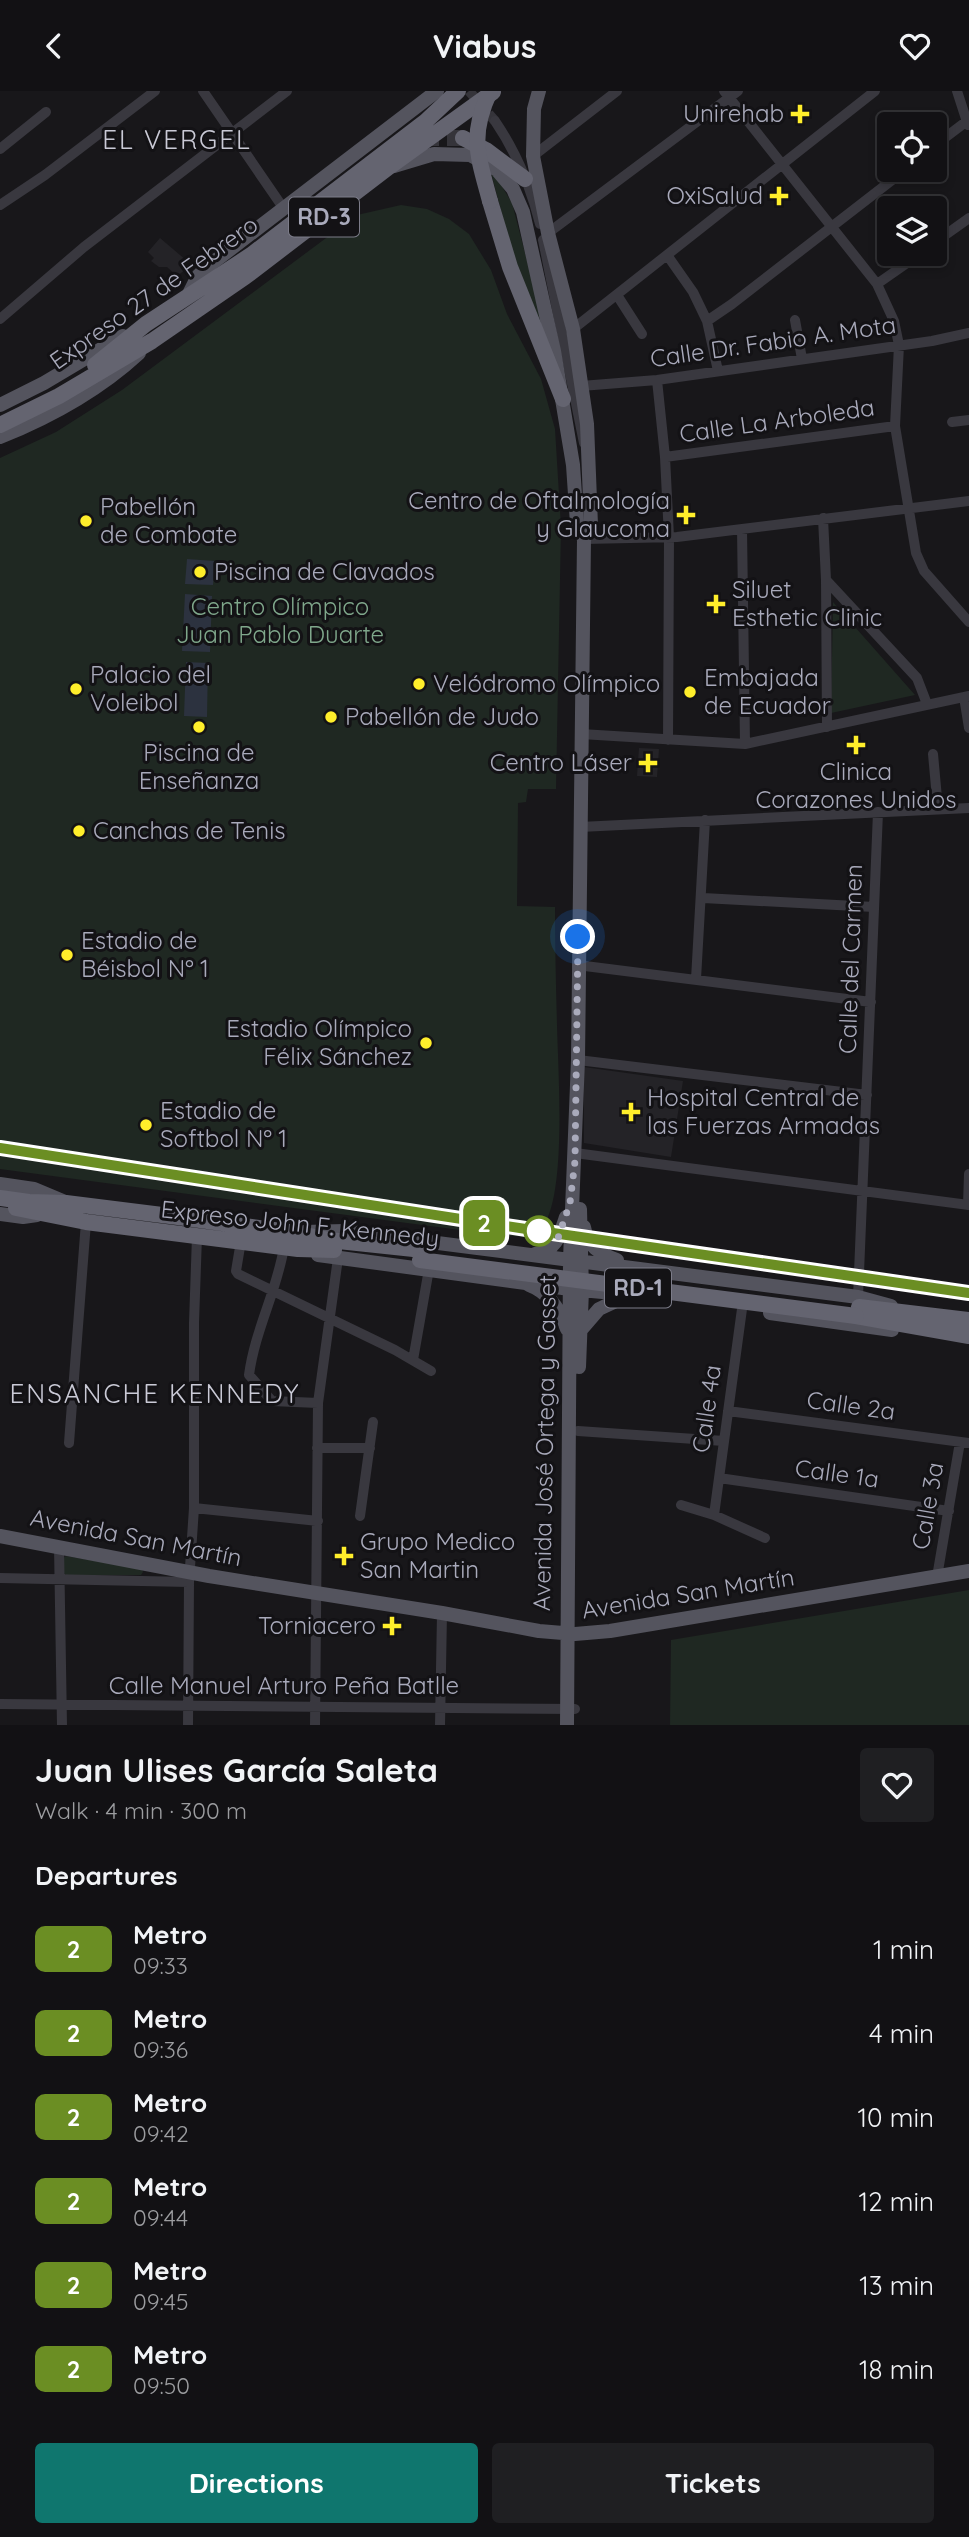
<!DOCTYPE html>
<meta charset="utf-8">
<style>
:root{--surface:#121114;--page:#1f1f22;--text:#f1f3f6;--muted:#9c9da0;--line:#313134;--accent:#0f766e}
body{margin:0;font-family:Quicksand,sans-serif;background:var(--page);color:var(--text);height:100vh;display:flex;flex-direction:column;font-size:26px;white-space:nowrap}
*{box-sizing:border-box;margin:0}
p{font-size:23px;color:var(--muted)}
.icon{flex:none;width:38px;height:38px;fill:none;stroke:currentColor;stroke-width:2;stroke-linecap:round;stroke-linejoin:round}
.map{position:relative;height:1634px;overflow:hidden}
.side{display:flex;flex-direction:column;background:var(--surface);flex:1}
.side>*{flex:none}
.badge{padding:0 14px;border-radius:10px;font-size:24px;line-height:46px}
.fabs{position:absolute;left:877px;top:21px;display:grid;gap:14px}
.fabs a{display:grid;place-items:center;width:70px;height:70px;border-radius:7px;background:var(--surface);box-shadow:0 4px 10px #0003,0 0 0 2px var(--line);font-size:35px}
.you{position:absolute;width:35px;height:35px;margin:-18px;border:5px solid #fff;border-radius:50%;background:#1a73e8;box-shadow:0 0 0 10px #1a73e833}
.map>.badge{position:absolute;translate:-50% -50%;box-shadow:0 0 0 4px #fff}
h2{padding:0 35px;font-size:26px;line-height:63px}
.round{display:grid;place-items:center;flex:none;width:74px;height:74px;border-radius:7px;background:var(--page)}
.head{display:flex;align-items:center;justify-content:space-between;height:119px;padding:0 35px}
h1{font-size:33px;font-weight:700;line-height:52px}
.button{display:flex;gap:14px;margin-top:auto;padding:14px 35px}
.button a{flex:1;height:80px;border-radius:7px;background:var(--accent);color:#fff;font-size:28px;font-weight:700;line-height:80px;text-align:center}
.button a+a{background:var(--page);color:var(--text)}
ul{padding:0;list-style:none}
li{display:flex;align-items:center;gap:21px;height:84px;padding:0 35px}
li div{flex:1}
li b{display:block;font-size:26px}
li em{font-style:normal}
li .badge{min-width:77px;font-weight:700;text-align:center}
header{display:flex;justify-content:space-between;align-items:center;height:91px;padding:0 35px;background:var(--surface);font-size:32px;font-weight:700}
.map>svg:first-child{display:block}
</style>
<header><svg class="icon" aria-label="back" viewBox="0 0 24 24"><path d="M15 5l-7 7 7 7"/></svg>Viabus<svg class="icon" aria-label="heart" viewBox="0 0 24 24"><path d="M12 20l-8-8c-3-5 5-10 8-4 3-6 11-1 8 4z"/></svg></header>
<div class="map">
<svg width="969" height="1634" viewBox="0 0 969 1634">
<rect width="100%" height="100%" fill="#18171a"/>
<!-- built -->
<path fill="#242327" d="M 160,147 L 187,170 L 185,173 L 189,176 L 177,185 L 167,176 L 159,176 L 151,170 L 154,167 L 148,161 Z
M 639,657 L 659,658 L 657,686 L 637,685 Z
M 584,976 L 683,990 L 671,1066 L 584,1052 Z"/>
<!-- green -->
<path fill="#1f2822" d="M 491,82 L 497,87 L 512,112 L 551,262 L 514,168 Z
M 401,114 L 427,118 L 449,128 L 469,143 L 491,179 L 507,223 L 541,288 L 555,338 L 561,436 L 556,698 L 528,698 L 526,711 L 518,712 L 517,815 L 555,816 C 555,855 556,895 557,934 C 558,978 567,1102 543,1135 C 533,1149 512,1145 498,1144 L 0,1078 L 0,367 L 56,341 L 122,299 L 357,124 Z
M 833,511 L 915,604 L 831,622 Z
M 66,1465 L 142,1478 L 143,1481 L 141,1484 L 66,1484 L 62,1481 L 62,1468 Z
M 969,1499 L 969,1634 L 670,1634 L 671,1549 Z"/>
<!-- water -->
<path fill="#2c323f" d="M 187,468 L 215,470 L 213,494 L 185,493 Z
M 185,503 L 212,505 L 210,561 L 182,560 Z
M 186,571 L 208,572 L 207,626 L 184,625 Z"/>
<g fill="none" stroke-linecap="round" stroke-linejoin="round">
<!-- minor-tunnel -->
<path stroke="#35343a" stroke-width="10" stroke-dasharray="10 5" stroke-linecap="butt" d="M 469,0 L 495,30"/>
<!-- highway-tunnel -->
<path stroke="#35343a" stroke-width="16" stroke-dasharray="16 8" stroke-linecap="butt" d="M 423,47 L 463,47"/>
<!-- minor -->
<path stroke="#39383f" stroke-width="10" d="M 203,0 L 284,118
M 724,0 L 877,193 L 894,230 L 899,254 L 895,335 L 916,462 L 924,480 L 969,531
M 957,0 L 968,34
M 495,30 C 516,61 531,97 540,133
M 934,55 L 967,30
M 0,58 L 46,21
M 533,65 L 617,0
M 0,114 L 45,84 L 155,0
M 548,142 L 738,0
M 543,149 L 584,352
M 934,152 L 969,127
M 667,164 L 693,201 L 707,230 L 718,280
M 877,193 L 920,163
M 617,204 L 642,243
M 0,228 L 84,156 L 287,0
M 795,229 L 802,268
M 707,230 L 732,213 L 905,79
M 573,238 L 875,0
M 657,289 L 665,366 L 669,446 L 668,649
M 581,295 L 657,289 L 932,250 L 969,242
M 952,331 L 969,329
M 665,366 L 895,335
M 823,427 L 826,489 L 827,636
M 742,438 L 745,653
M 584,448 L 677,446 L 969,410
M 826,489 L 917,587 L 927,613
M 964,606 L 969,637
M 581,643 L 745,653 L 969,605
M 933,663 L 938,718
M 580,736 L 969,717
M 703,807 L 874,816
M 577,874 L 871,911
M 696,888 L 705,729
M 578,969 L 867,1004
M 575,1062 L 969,1114
M 968,1114 L 969,1083
M 241,1150 L 236,1180 L 238,1183 L 395,1259 L 431,1280
M 284,1156 C 277,1200 255,1239 249,1284 L 272,1310 L 318,1312
M 858,1206 L 878,721
M 413,1269 L 429,1178
M 728,1320 L 969,1352
M 578,1340 L 724,1350
M 69,1352 L 86,1131
M 317,1357 L 370,1357
M 719,1387 L 949,1420
M 681,1414 L 714,1424 L 765,1447
M 194,1417 L 318,1430
M 714,1424 L 742,1218
M 360,1425 L 373,1331
M 59,1455 L 62,1634
M 937,1486 L 960,1351
M 0,1487 L 189,1491
M 0,1613 L 575,1618
M 188,1634 L 189,1491 L 194,1417 L 194,1232 L 197,1145
M 315,1634 L 318,1312 L 338,1167
M 440,1634 L 442,1522"/>
<!-- major -->
<path stroke="#54545e" stroke-width="14" d="M 539,0 L 534,18 L 533,65 L 548,142 L 573,238 L 587,333 L 591,434 L 584,448 L 578,969 L 570,1168 L 567,1634
M 394,75 L 434,63 L 470,64 L 497,79 L 513,98 L 523,121 L 554,260 L 573,374 L 577,433 L 584,448
M 190,201 L 198,185 L 211,173 L 437,0
M 0,314 L 44,292 L 123,245
M 0,346 C 50,326 99,299 139,262
M 0,1093 L 34,1098 L 65,1111
M 0,1123 L 23,1126 L 37,1124
M 584,1136 C 587,1155 600,1163 617,1169
M 304,1141 L 344,1140 L 858,1206 L 891,1215
M 535,1163 C 556,1160 560,1144 566,1126
M 318,1164 L 570,1198 L 635,1204
M 529,1194 C 548,1201 560,1219 567,1238
M 770,1222 L 892,1239
M 580,1240 L 599,1218 L 629,1204
M 579,1276 L 582,1199 L 580,1118
M 0,1445 L 209,1485 L 442,1522 L 539,1540 L 575,1543 L 610,1540 L 969,1480"/>
<!-- highway -->
<path stroke="#646470" stroke-width="16" d="M 463,47 L 486,59 L 525,88
M 490,110 L 510,176 L 563,308
M 95,274 L 146,233 L 251,164 L 426,30 L 458,0
M 0,334 L 59,305 L 152,250 L 245,186 L 389,76 L 493,1
M 0,1107 L 29,1111 L 66,1112 L 178,1126 L 296,1142 L 329,1149 L 423,1159
M 16,1117 L 86,1131 L 298,1158 L 334,1159
M 859,1216 L 969,1229
M 856,1225 L 969,1245"/>
<!-- highway-bridge -->
<path stroke="#646470" stroke-width="16" d="M 490,110 C 478,65 469,45 490,0
M 420,1169 L 856,1225"/>
</g>
<g fill="none" stroke-linecap="round" stroke-linejoin="round">
<!-- line casing -->
<g stroke="#fff" stroke-width="16">
<path id="line" d="M 0,1057 L 539,1140 L 969,1202"/>
</g>
<!-- line -->
<use href="#line" stroke="#6b8e23" stroke-width="10"/>
<!-- walk -->
<path stroke="#a9aabb" stroke-width="7" stroke-dasharray="0 12.6" d="M 539,1140 L 557,1150 L 570,1112 L 575,1070 L 578,846"/>
</g>
<!-- markers -->
<g fill="#ffee2b" stroke="#131215" stroke-width="2.5">
<path d="M796.5 12.5h7v7h7v7h-7v7h-7v-7h-7v-7h7z"/>
<path d="M775.5 94.5h7v7h7v7h-7v7h-7v-7h-7v-7h7z"/>
<path d="M682.5 413.5h7v7h7v7h-7v7h-7v-7h-7v-7h7z"/>
<circle cx="86" cy="430" r="7"/>
<circle cx="200" cy="481" r="7"/>
<path d="M712.5 502.5h7v7h7v7h-7v7h-7v-7h-7v-7h7z"/>
<circle cx="419" cy="593" r="7"/>
<circle cx="76" cy="598" r="7"/>
<circle cx="690" cy="601" r="7"/>
<circle cx="331" cy="626" r="7"/>
<circle cx="199" cy="636" r="7"/>
<path d="M852.5 643.5h7v7h7v7h-7v7h-7v-7h-7v-7h7z"/>
<path d="M644.5 661.5h7v7h7v7h-7v7h-7v-7h-7v-7h7z"/>
<circle cx="79" cy="740" r="7"/>
<circle cx="67" cy="864" r="7"/>
<circle cx="426" cy="952" r="7"/>
<path d="M627.5 1010.5h7v7h7v7h-7v7h-7v-7h-7v-7h7z"/>
<circle cx="146" cy="1034" r="7"/>
<path d="M340.5 1454.5h7v7h7v7h-7v7h-7v-7h-7v-7h7z"/>
<path d="M388.5 1524.5h7v7h7v7h-7v7h-7v-7h-7v-7h7z"/>
</g>
<circle fill="#fff" stroke="#6b8e23" stroke-width="3.5" cx="539" cy="1140" r="14"/>
<g text-anchor="middle" stroke-width="6" stroke-linejoin="round" paint-order="stroke">
<!-- shield labels -->
<g fill="#131215" stroke="#7c7c89" stroke-width="2">
<rect x="289" y="106.5" width="70" height="39" rx="5"/>
<rect x="605" y="1177.5" width="66" height="39" rx="5"/>
</g>
<g font-size="23" font-weight="bold" fill="#a9aabb">
<text x="324" y="134">RD-3</text>
<text x="638" y="1205">RD-1</text>
</g>
<!-- poi labels -->
<g font-size="24" fill="#a9aabb" stroke="#131215" text-anchor="start">
<text x="784" y="31" text-anchor="end">Unirehab</text>
<text x="763" y="113" text-anchor="end">OxiSalud</text>
<text x="670" y="418" text-anchor="end">Centro de Oftalmología<tspan x="670" dy="28">y Glaucoma</tspan></text>
<text x="100" y="424">Pabellón<tspan x="100" dy="28">de Combate</tspan></text>
<text x="214" y="489">Piscina de Clavados</text>
<text x="732" y="507">Siluet<tspan x="732" dy="28">Esthetic Clinic</tspan></text>
<text x="90" y="592">Palacio del<tspan x="90" dy="28">Voleibol</tspan></text>
<text x="704" y="595">Embajada<tspan x="704" dy="28">de Ecuador</tspan></text>
<text x="433" y="601">Velódromo Olímpico</text>
<text x="345" y="634">Pabellón de Judo</text>
<text x="199" y="670" text-anchor="middle">Piscina de<tspan x="199" dy="28">Enseñanza</tspan></text>
<text x="632" y="680" text-anchor="end">Centro Láser</text>
<text x="856" y="689" text-anchor="middle">Clinica<tspan x="856" dy="28">Corazones Unidos</tspan></text>
<text x="93" y="748">Canchas de Tenis</text>
<text x="81" y="858">Estadio de<tspan x="81" dy="28">Béisbol Nº 1</tspan></text>
<text x="412" y="946" text-anchor="end">Estadio Olímpico<tspan x="412" dy="28">Félix Sánchez</tspan></text>
<text x="647" y="1015">Hospital Central de<tspan x="647" dy="28">las Fuerzas Armadas</tspan></text>
<text x="160" y="1028">Estadio de<tspan x="160" dy="28">Softbol Nº 1</tspan></text>
<text x="360" y="1459">Grupo Medico<tspan x="360" dy="28">San Martin</tspan></text>
<text x="376" y="1543" text-anchor="end">Torniacero</text>
</g>
<!-- street labels -->
<g font-size="24" fill="#a9aabb" stroke="#131215">
<text transform="translate(154 202) rotate(-35)" y="8">Expreso 27 de Febrero</text>
<text transform="translate(773 251) rotate(-8)" y="8">Calle Dr. Fabio A. Mota</text>
<text transform="translate(777 330) rotate(-8)" y="8">Calle La Arboleda</text>
<text transform="translate(851 868) rotate(-88)" y="8">Calle del Carmen</text>
<text transform="translate(300 1133) rotate(6)" y="8">Expreso John F. Kennedy</text>
<text transform="translate(851 1315) rotate(8)" y="8">Calle 2a</text>
<text transform="translate(707 1318) rotate(-82)" y="8">Calle 4a</text>
<text transform="translate(545 1352) rotate(-89)" y="8">Avenida José Ortega y Gasset</text>
<text transform="translate(837 1383) rotate(8)" y="8">Calle 1a</text>
<text transform="translate(928 1415) rotate(-80)" y="8">Calle 3a</text>
<text transform="translate(136 1447) rotate(11)" y="8">Avenida San Martín</text>
<text transform="translate(688 1503) rotate(-9)" y="8">Avenida San Martín</text>
<text x="284" y="1603">Calle Manuel Arturo Peña Batlle</text>
</g>
<!-- park labels -->
<g font-size="24" fill="#7fa78b" stroke="#131215">
<text x="280" y="524">Centro Olímpico<tspan x="280" dy="28">Juan Pablo Duarte</tspan></text>
</g>
<!-- neighbourhood labels -->
<g font-size="26" letter-spacing="2" fill="#cacad6" stroke="#131215">
<text x="177" y="58">EL VERGEL</text>
<text x="155" y="1312">ENSANCHE KENNEDY</text>
</g>
</g>
</svg>
<div class="fabs">
<a><svg class="icon" aria-label="locate" viewBox="0 0 24 24"><circle cx="12" cy="12" r="6"/><path d="M12 2v4M12 18v4M2 12h4M18 12h4"/></svg></a>
<a><svg class="icon" aria-label="layers" viewBox="0 0 24 24"><path d="M12 4l9 5-9 5-9-5zM3 14l9 5 9-5"/></svg></a>
</div>
<div class="you" style="left:578px;top:846px"></div>
<b class="badge" style="left:484px;top:1132px;background:#6b8e23;color:#fff">2</b>
</div>
<section class="side">
<div class="head"><div><h1>Juan Ulises García Saleta</h1><p>Walk · 4 min · 300 m</p></div><a class="round"><svg class="icon" aria-label="heart" viewBox="0 0 24 24"><path d="M12 20l-8-8c-3-5 5-10 8-4 3-6 11-1 8 4z"/></svg></a></div>
<h2>Departures</h2>
<ul>
<li><span class="badge" style="background:#6b8e23;color:#fff">2</span><div><b>Metro</b><p>09:33</p></div><em>1 min</em></li>
<li><span class="badge" style="background:#6b8e23;color:#fff">2</span><div><b>Metro</b><p>09:36</p></div><em>4 min</em></li>
<li><span class="badge" style="background:#6b8e23;color:#fff">2</span><div><b>Metro</b><p>09:42</p></div><em>10 min</em></li>
<li><span class="badge" style="background:#6b8e23;color:#fff">2</span><div><b>Metro</b><p>09:44</p></div><em>12 min</em></li>
<li><span class="badge" style="background:#6b8e23;color:#fff">2</span><div><b>Metro</b><p>09:45</p></div><em>13 min</em></li>
<li><span class="badge" style="background:#6b8e23;color:#fff">2</span><div><b>Metro</b><p>09:50</p></div><em>18 min</em></li>
</ul>
<div class="button"><a>Directions</a><a>Tickets</a></div>
</section>
